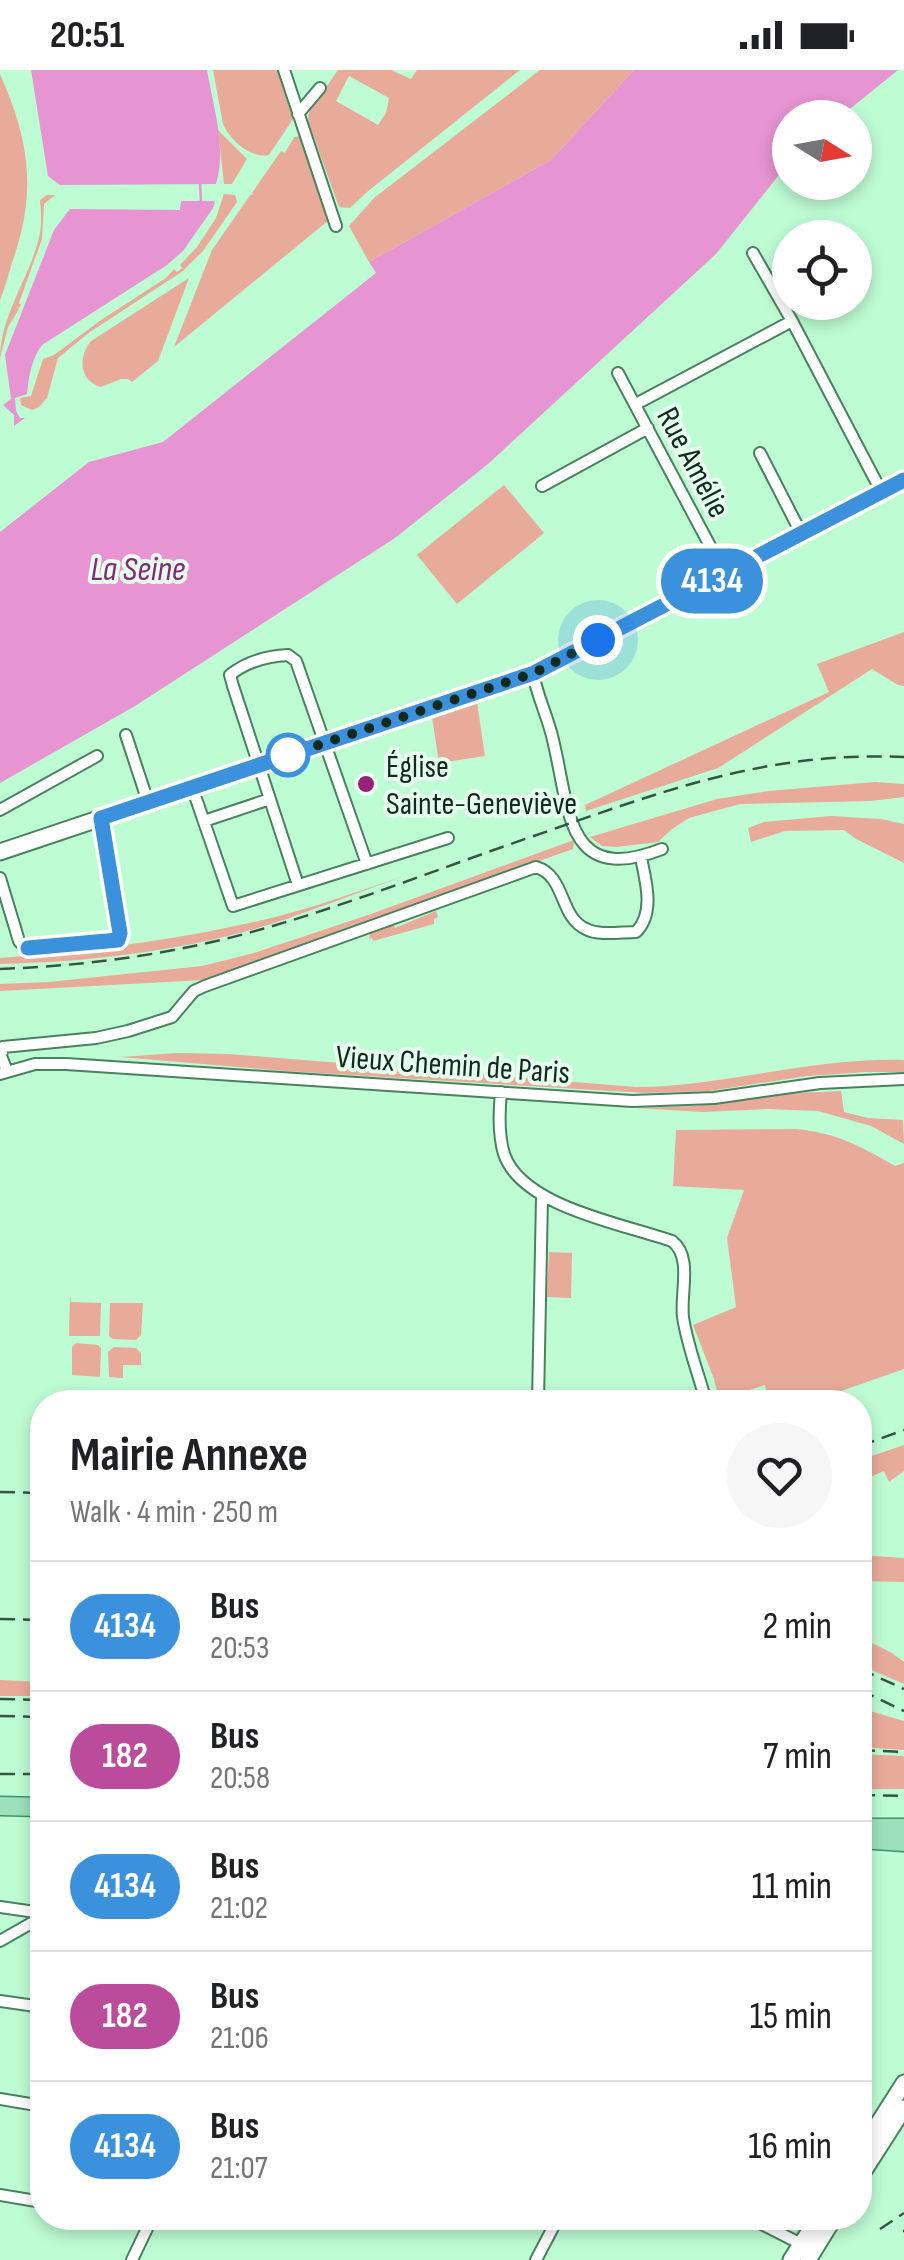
<!DOCTYPE html>
<meta charset="utf-8">
<style>
:root{--surface:#fff;--page:#f6f6f6;--text:#202124;--muted:#757577;--line:#e0e0e0}
body{margin:0;font-family:"Sofia Sans Condensed",sans-serif;background:var(--page);color:var(--text);height:100vh;display:flex;flex-direction:column;font-size:38px;white-space:nowrap}
*{box-sizing:border-box;margin:0}
p{font-size:32px;color:var(--muted)}
.icon{flex:none;width:55px;height:55px;fill:none;stroke:currentColor;stroke-width:2;stroke-linecap:round;stroke-linejoin:round}
.map{position:relative;flex:1;overflow:hidden}
.drawer{position:absolute;left:30px;top:1320px;width:842px;height:840px;display:flex;flex-direction:column;background:var(--surface);border-radius:40px;box-shadow:0 5px 15px #0003}
.drawer>*{flex:none}
.badge{padding:0 20px;border-radius:32px;font-size:35px;line-height:65px}
.needle{width:65px;rotate:101deg}
.fabs{position:absolute;left:772px;top:30px;display:grid;gap:20px}
.fabs a{display:grid;place-items:center;width:100px;height:100px;border-radius:50%;background:var(--surface);box-shadow:0 5px 15px #0003;font-size:50px}
.you{position:absolute;width:50px;height:50px;margin:-25px;border:8px solid #fff;border-radius:50%;background:#1a73e8;box-shadow:0 0 0 15px #1a73e833}
.map>.badge{position:absolute;translate:-50% -50%;box-shadow:0 0 0 5px #fff}
.round{display:grid;place-items:center;flex:none;width:105px;height:105px;border-radius:52px;background:var(--page)}
.headline{display:flex;align-items:center;justify-content:space-between;height:170px;padding:0 40px}
h1{font-size:48px;font-weight:700;line-height:75px}
ul{padding:0;list-style:none}
li{display:flex;align-items:center;gap:30px;height:130px;padding:0 40px;border-top:2px solid var(--line)}
li div{flex:1}
li b{display:block;font-size:38px}
li em{font-style:normal}
li .badge{min-width:110px;font-weight:700;text-align:center}
.status{display:flex;justify-content:space-between;align-items:center;height:70px;padding:0 50px;background:var(--surface);direction:ltr}
.status svg{height:28px;fill:currentColor}
.map>svg:first-child{display:block}
</style>
<div class="status"><b>20:51</b><svg viewBox="0 0 49 12"><path d="M0 12V9h3v3zM5 12V6h3v6zM10 12V3h3v9zM15 12V0h3v12zM26 1h20v11H26zM47 4h2v5h-2z"/></svg></div>
<div class="map">
<svg width="904" height="2190" viewBox="0 0 904 2190">
<rect width="100%" height="100%" fill="#befcd4"/>
<!-- green -->
<path fill="#e8ab9a" fill-rule="evenodd" d="M 213,0 L 277,0 L 293,49 L 269,85 C 251,89 230,70 223,54 Z
M 338,0 L 391,0 L 411,9 L 417,0 L 520,0 L 367,122 L 350,138 L 339,137 L 308,51 L 309,42 ZM 349,6 L 389,28 L 386,43 L 378,55 L 336,31 Z
M 540,0 L 634,0 L 551,90 L 369,192 L 349,156 L 374,128 Z
M 0,4 C 30,72 37,122 12,193 C 8,206 5,218 0,230 Z
M 218,60 L 247,89 L 232,114 L 224,114 Z
M 300,66 L 329,150 L 174,277 L 212,180 L 251,124 L 253,125 L 252,123 L 281,81 L 285,83 L 294,67 Z
M 224,124 L 235,125 L 237,132 L 203,181 L 183,201 L 90,262 L 58,288 L 47,328 L 39,337 L 32,340 L 21,335 L 20,328 L 31,326 L 43,289 L 54,285 L 101,250 L 166,208 L 174,199 L 177,202 L 182,198 L 180,195 L 197,177 L 216,148 Z
M 47,125 L 55,125 L 44,134 L 42,169 L 19,233 L 21,235 L 19,238 L 15,237 L 19,239 L 8,257 L 0,288 C 0,244 32,205 40,163 C 42,152 41,141 40,130 Z
M 189,208 L 158,291 L 132,312 L 128,309 L 121,309 L 101,317 C 79,311 78,287 91,271 Z
M 504,415 L 544,463 L 457,534 L 417,485 Z
M 904,562 L 904,616 L 898,615 L 872,599 L 718,698 L 586,741 L 585,735 L 829,622 L 817,594 Z
M 477,632 L 485,686 L 439,693 L 432,647 Z
M 875,712 L 904,714 L 904,727 L 871,731 L 740,734 L 689,748 L 672,759 L 658,772 L 616,777 L 602,776 L 590,767 L 717,729 L 769,721 Z
M 831,746 L 881,749 L 904,754 L 904,793 L 856,769 L 844,760 L 785,761 L 751,772 L 748,758 L 764,752 Z
M 574,770 L 573,779 L 204,910 L 0,921 L 0,914 L 49,912 L 202,896 L 254,883 L 371,844 Z
M 407,805 C 361,821 315,840 268,855 C 182,881 90,892 0,894 L 0,888 C 90,881 179,870 267,849 C 314,838 361,820 407,805 Z
M 436,841 L 438,847 L 434,849 L 434,854 L 373,871 L 372,868 L 369,869 L 371,860 L 393,853 L 395,858 Z
M 177,983 L 228,984 L 636,1017 C 726,1016 813,987 904,990 L 904,1002 L 866,1002 L 807,1006 L 709,1021 L 645,1023 L 285,1001 L 120,987 Z
M 841,1021 L 844,1042 L 868,1048 L 903,1050 L 904,1074 L 871,1056 L 818,1041 L 767,1039 L 703,1042 L 636,1038 L 695,1036 L 795,1023 Z
M 796,1059 C 837,1063 860,1076 895,1096 L 904,1093 L 904,1299 L 810,1332 L 770,1332 L 765,1315 L 719,1330 L 714,1309 L 693,1255 L 736,1237 L 727,1168 L 744,1120 L 673,1116 L 676,1060 Z
M 549,1182 L 572,1183 L 571,1228 L 547,1227 Z
M 70,1225 L 71,1232 L 101,1233 L 100,1266 L 69,1266 Z
M 110,1233 L 143,1233 L 141,1265 L 136,1270 L 113,1269 L 109,1266 Z
M 76,1273 L 98,1275 L 101,1278 L 100,1307 L 72,1305 L 72,1277 Z
M 114,1277 L 136,1278 L 141,1283 L 141,1295 L 123,1295 L 123,1308 L 109,1307 L 108,1282 Z
M 904,1375 L 904,1401 L 889,1412 L 884,1401 L 860,1411 L 860,1390 Z
M 860,1485 L 904,1488 L 904,1512 L 860,1511 Z
M 860,1567 L 892,1583 L 904,1592 L 904,1614 L 860,1595 Z
M 0,1610 L 42,1612 L 42,1626 L 0,1626 Z
M 860,1638 L 904,1651 L 904,1680 L 860,1677 Z
M 860,1684 L 904,1686 L 904,1719 L 860,1719 Z"/>
<!-- water -->
<path fill="#e694d2" d="M 31,0 L 207,0 C 213,36 227,78 216,114 L 60,115 L 48,106 Z
M 634,0 L 898,0 L 840,47 L 790,48 L 790,91 L 716,184 L 488,394 L 395,468 L 135,636 L 0,713 L 0,462 L 89,392 L 163,372 L 376,203 L 369,192 L 551,90 Z
M 181,131 L 215,131 L 213,138 L 183,181 L 167,195 L 42,275 C 31,290 29,306 27,324 L 15,328 L 16,341 L 20,348 L 25,348 L 14,356 L 14,345 L 3,335 L 11,329 L 5,285 L 54,160 L 70,139 L 180,140 Z"/>
<g fill="none" stroke-linecap="round" stroke-linejoin="round">
<!-- stream -->
<path stroke="#e694d2" stroke-width="2.5" d="M 200,111 L 201,133"/>
<!-- street casing -->
<g stroke="#48825f" stroke-width="14">
<path id="street" d="M 284,0 L 336,156
M 298,44 L 320,18
M 753,183 L 792,251 L 881,421
M 618,303 L 725,504
M 636,334 L 792,251
M 760,383 L 801,463
M 542,416 L 648,358
M 533,603 C 537,626 548,647 553,670 C 570,739 565,817 662,779
M 126,665 L 148,732
M 192,717 L 233,836 L 448,768
M 0,740 L 97,686
M 204,751 L 270,729
M 0,808 L 19,871 L 24,877 L 33,878 L 118,870 L 120,863 L 101,748
M 298,815 L 233,616 L 230,605 C 246,592 268,586 288,585 L 296,591 L 367,794
M 7,1001 L 1,986 L 3,977 L 96,968 L 128,961 L 172,947 L 194,921 L 205,916 L 536,797 C 566,806 559,847 586,859 C 599,866 621,862 636,862 C 655,843 646,812 641,788
M 0,1004 L 35,994 L 66,994 L 632,1031 L 714,1028 L 820,1013 L 904,1009
M 501,1022 C 499,1042 498,1064 504,1084 C 522,1137 624,1154 672,1171 C 693,1187 680,1223 683,1247 C 687,1275 699,1305 706,1332
M 538,1332 L 542,1127
M 676,1332 L 676,1330
M 0,1837 L 42,1843
M 0,1871 L 42,1847
M 0,1931 L 42,1937
M 0,2029 L 42,2036
M 0,2125 L 42,2132
M 750,2148 L 807,2177
M 132,2190 L 152,2148
M 536,2190 L 558,2148"/>
</g>
<!-- secondary casing -->
<g stroke="#48825f" stroke-width="19">
<path id="secondary" d="M 0,782 L 533,603 L 904,410
M 860,2082 L 904,2013
M 860,2107 L 904,2038
M 791,2190 L 818,2148
M 808,2190 L 834,2148"/>
</g>
<!-- primary casing -->
<g stroke="#419465" stroke-width="21">
<path id="primary" d="M 0,1736 L 42,1737
M 860,1758 L 904,1758
M 860,1769 L 904,1772"/>
</g>
<!-- street -->
<use href="#street" stroke="#fff" stroke-width="10"/>
<!-- secondary -->
<use href="#secondary" stroke="#fff" stroke-width="15"/>
<!-- primary -->
<use href="#primary" stroke="#9ce1bb" stroke-width="18"/>
<!-- rail -->
<path stroke="#355541" stroke-width="2.5" stroke-dasharray="15 8" stroke-linecap="butt" d="M 0,899 C 83,896 167,885 248,863 C 343,837 435,800 528,768 C 658,723 764,681 904,687
M 860,1376 L 904,1360
M 0,1422 L 42,1423
M 0,1549 L 42,1550
M 860,1599 L 904,1619
M 860,1620 L 904,1641
M 0,1629 L 42,1630
M 0,1646 L 42,1647
M 860,1680 L 904,1682
M 0,1704 L 42,1704
M 860,1725 L 904,1726
M 880,2159 L 904,2143
M 903,2161 L 904,2161"/>
</g>
<g fill="none" stroke-linecap="round" stroke-linejoin="round">
<!-- line casing -->
<g stroke="#fff" stroke-width="22">
<path id="line" d="M 28,878 L 118,870 L 120,863 L 101,748 L 534,603 L 904,410"/>
</g>
<!-- line -->
<use href="#line" stroke="#3c91dc" stroke-width="15"/>
<!-- walk -->
<path stroke="#122a1c" stroke-width="10" stroke-dasharray="0 18" d="M 288,685 L 286,686 L 534,603 L 598,570"/>
</g>
<!-- markers -->
<circle fill="#fff" stroke="#3c91dc" stroke-width="5" cx="288" cy="685" r="20"/>
<circle fill="#942180" stroke="#e7ffef" stroke-width="4" cx="366" cy="714" r="10"/>
<g text-anchor="middle" stroke-width="8" stroke-linejoin="round" paint-order="stroke">
<!-- street labels -->
<g font-size="32" fill="#122a1c" stroke="#e7ffef">
<text transform="translate(694 392) rotate(62)" y="11">Rue Amélie</text>
<text transform="translate(453 994) rotate(4)" y="11">Vieux Chemin de Paris</text>
</g>
<!-- poi labels -->
<g font-size="32" fill="#122a1c" stroke="#e7ffef" text-anchor="start">
<text x="386" y="707">Église<tspan x="386" dy="37">Sainte-Geneviève</tspan></text>
</g>
<!-- water labels -->
<g font-size="35" font-style="italic" fill="#872875" stroke="#e7ffef">
<text x="138" y="510">La Seine</text>
</g>
</g>
</svg>
<div class="fabs">
<a><svg class="needle" viewBox="-14 -14 28 28"><path d="M0-13l5 13h-10z" fill="#e53935"/><path d="M0 13l5-13h-10z" fill="#757577"/></svg></a>
<a><svg class="icon" aria-label="locate" viewBox="0 0 24 24"><circle cx="12" cy="12" r="6"/><path d="M12 2v4M12 18v4M2 12h4M18 12h4"/></svg></a>
</div>
<div class="you" style="left:598px;top:570px"></div>
<b class="badge" style="left:712px;top:511px;background:#3c91dc;color:#fff">4134</b>
<section class="drawer">
<div class="headline"><div><h1>Mairie Annexe</h1><p>Walk · 4 min · 250 m</p></div><a class="round"><svg class="icon" aria-label="heart" viewBox="0 0 24 24"><path d="M12 20l-8-8c-3-5 5-10 8-4 3-6 11-1 8 4z"/></svg></a></div>
<ul>
<li><span class="badge" style="background:#3c91dc;color:#fff">4134</span><div><b>Bus</b><p>20:53</p></div><em>2 min</em></li>
<li><span class="badge" style="background:#ba4c9b;color:#fff">182</span><div><b>Bus</b><p>20:58</p></div><em>7 min</em></li>
<li><span class="badge" style="background:#3c91dc;color:#fff">4134</span><div><b>Bus</b><p>21:02</p></div><em>11 min</em></li>
<li><span class="badge" style="background:#ba4c9b;color:#fff">182</span><div><b>Bus</b><p>21:06</p></div><em>15 min</em></li>
<li><span class="badge" style="background:#3c91dc;color:#fff">4134</span><div><b>Bus</b><p>21:07</p></div><em>16 min</em></li>
</ul>
</section>
</div>
